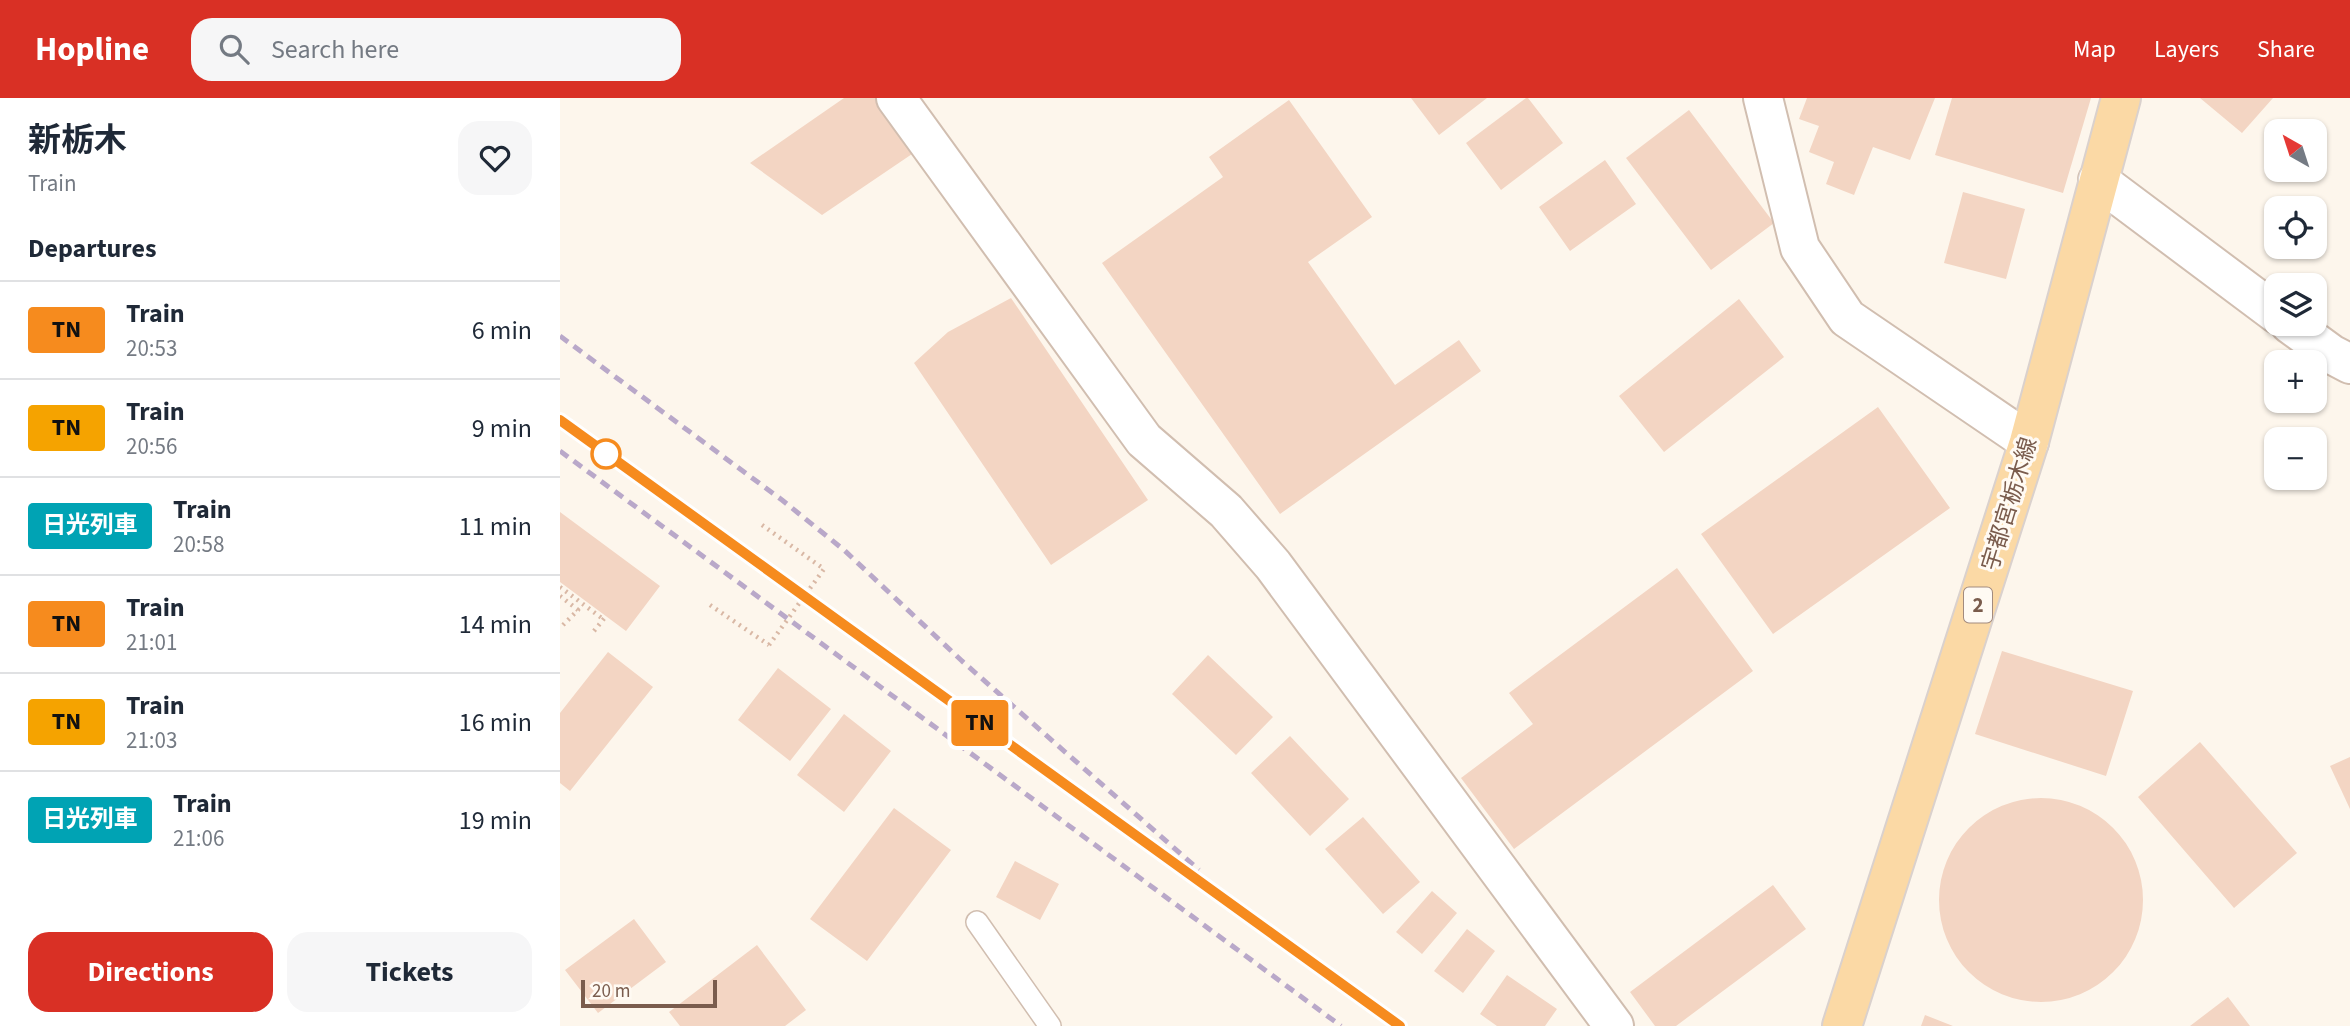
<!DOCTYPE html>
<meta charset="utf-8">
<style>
:root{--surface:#fff;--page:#f6f6f7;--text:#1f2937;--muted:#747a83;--line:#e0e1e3;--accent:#d93025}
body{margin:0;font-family:"Source Sans 3","Noto Sans JP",sans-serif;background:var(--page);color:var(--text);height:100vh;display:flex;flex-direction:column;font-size:26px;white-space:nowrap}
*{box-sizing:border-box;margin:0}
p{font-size:23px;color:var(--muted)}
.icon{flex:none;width:38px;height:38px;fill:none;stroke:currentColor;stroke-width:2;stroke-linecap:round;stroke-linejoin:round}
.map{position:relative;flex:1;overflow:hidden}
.details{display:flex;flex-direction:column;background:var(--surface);width:560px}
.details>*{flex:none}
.badge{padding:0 14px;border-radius:5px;font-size:24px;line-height:46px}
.needle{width:46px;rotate:321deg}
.controls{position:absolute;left:1704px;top:21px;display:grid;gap:14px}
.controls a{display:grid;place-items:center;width:63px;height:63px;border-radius:14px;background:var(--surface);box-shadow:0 2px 5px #0004;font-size:35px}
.scale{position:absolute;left:21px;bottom:18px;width:136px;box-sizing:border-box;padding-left:7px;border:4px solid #7a5c4d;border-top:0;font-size:19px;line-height:24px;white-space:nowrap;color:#7a5c4d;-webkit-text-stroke:5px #fffaf3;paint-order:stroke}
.map>.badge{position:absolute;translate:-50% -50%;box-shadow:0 0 0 4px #fff}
h2{padding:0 28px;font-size:26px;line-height:63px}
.round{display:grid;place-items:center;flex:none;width:74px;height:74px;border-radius:21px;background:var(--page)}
.summary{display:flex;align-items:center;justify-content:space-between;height:119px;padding:0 28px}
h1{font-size:33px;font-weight:700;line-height:52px}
.button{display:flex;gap:14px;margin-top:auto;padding:14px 28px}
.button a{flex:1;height:80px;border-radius:21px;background:var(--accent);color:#fff;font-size:28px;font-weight:700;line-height:80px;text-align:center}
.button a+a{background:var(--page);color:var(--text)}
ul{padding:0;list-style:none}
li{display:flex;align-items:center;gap:21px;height:98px;padding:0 28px;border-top:2px solid var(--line)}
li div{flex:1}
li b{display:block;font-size:26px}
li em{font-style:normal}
li .badge{min-width:77px;font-weight:700;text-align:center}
header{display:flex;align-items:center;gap:42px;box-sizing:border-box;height:98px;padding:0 35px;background:var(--accent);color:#fff}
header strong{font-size:33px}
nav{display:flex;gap:38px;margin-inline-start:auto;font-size:24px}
.search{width:490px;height:63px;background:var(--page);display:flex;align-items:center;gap:18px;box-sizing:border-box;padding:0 24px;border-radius:21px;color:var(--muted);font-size:26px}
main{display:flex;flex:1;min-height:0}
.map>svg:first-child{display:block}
</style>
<header>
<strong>Hopline</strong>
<div class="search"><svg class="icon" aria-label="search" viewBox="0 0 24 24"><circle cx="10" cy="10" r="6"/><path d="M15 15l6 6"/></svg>Search here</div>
<nav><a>Map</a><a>Layers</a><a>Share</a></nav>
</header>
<main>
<section class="details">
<div class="summary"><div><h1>新栃木</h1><p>Train</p></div><a class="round"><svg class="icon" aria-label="heart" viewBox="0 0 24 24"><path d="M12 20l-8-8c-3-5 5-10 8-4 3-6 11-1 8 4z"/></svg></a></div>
<h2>Departures</h2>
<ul>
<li><span class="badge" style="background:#f68b1e;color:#111">TN</span><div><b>Train</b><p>20:53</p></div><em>6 min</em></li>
<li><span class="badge" style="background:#f5a300;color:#111">TN</span><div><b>Train</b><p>20:56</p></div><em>9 min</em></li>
<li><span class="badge" style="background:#00a3b4;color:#fff">日光列車</span><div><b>Train</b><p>20:58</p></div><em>11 min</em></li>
<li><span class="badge" style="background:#f68b1e;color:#111">TN</span><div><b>Train</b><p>21:01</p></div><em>14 min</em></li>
<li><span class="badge" style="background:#f5a300;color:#111">TN</span><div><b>Train</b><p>21:03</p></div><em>16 min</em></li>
<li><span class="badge" style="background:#00a3b4;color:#fff">日光列車</span><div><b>Train</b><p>21:06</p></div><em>19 min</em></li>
</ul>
<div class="button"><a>Directions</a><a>Tickets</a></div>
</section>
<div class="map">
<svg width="1790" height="928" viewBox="0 0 1790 928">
<rect width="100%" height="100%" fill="#fdf6ec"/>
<!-- building -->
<path fill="#f3d5c3" d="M 284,0 L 315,0 L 355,54 L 262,117 L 190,65 Z
M 851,0 L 927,0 L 879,37 Z
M 966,0 L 968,0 L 1003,45 L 941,92 L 906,45 Z
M 1247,0 L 1375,0 L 1350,62 L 1313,49 L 1294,97 L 1266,86 L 1274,64 L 1249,54 L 1259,28 L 1239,21 Z
M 1392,0 L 1531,0 L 1503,95 L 1375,57 Z
M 1640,0 L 1713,0 L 1682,35 Z
M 729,2 L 812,119 L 748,164 L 835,287 L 899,242 L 921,273 L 720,416 L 542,165 L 663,79 L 649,59 Z
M 1129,12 L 1214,125 L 1151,172 L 1066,60 Z
M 1045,62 L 1076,106 L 1010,153 L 979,109 Z
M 1403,94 L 1465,111 L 1446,181 L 1384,165 Z
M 451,200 L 588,402 L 491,467 L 354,265 L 388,234 Z
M 1179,201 L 1224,259 L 1104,354 L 1059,298 Z
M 1318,309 L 1390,410 L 1213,536 L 1141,436 Z
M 0,414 L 100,488 L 66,533 L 0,484 Z
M 1117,470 L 1193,573 L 954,751 L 901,680 L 973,626 L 949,595 Z
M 1442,553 L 1573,593 L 1546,678 L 1415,636 Z
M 48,554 L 93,589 L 10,693 L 0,685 L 0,615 Z
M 648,557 L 713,619 L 676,657 L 612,596 Z
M 218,570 L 271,611 L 230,663 L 178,622 Z
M 284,616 L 331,653 L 284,714 L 237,677 Z
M 730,638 L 789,701 L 750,738 L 691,675 Z
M 1640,644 L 1737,755 L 1674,810 L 1578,699 Z
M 1790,659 L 1790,711 L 1770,668 Z
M1379 802a102 102 0 1 1 204 0a102 102 0 1 1-204 0Z
M 334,710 L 391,752 L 307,863 L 250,821 Z
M 803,719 L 860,784 L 823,816 L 765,751 Z
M 455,763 L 499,786 L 480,822 L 436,799 Z
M 1213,787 L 1246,831 L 1116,928 L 1095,928 L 1070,894 Z
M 872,793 L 897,815 L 862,856 L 836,834 Z
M 74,821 L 106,864 L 38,915 L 5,872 Z
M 907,831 L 935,853 L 903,895 L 874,873 Z
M 197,847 L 246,912 L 225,928 L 120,928 L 109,914 Z
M 947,877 L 997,911 L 985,928 L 937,928 L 920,916 Z
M 1668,899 L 1690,928 L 1630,928 Z
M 1365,917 L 1393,928 L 1361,928 Z"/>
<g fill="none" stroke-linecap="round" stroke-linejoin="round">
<!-- service casing -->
<g stroke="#d1beb0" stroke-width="24">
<path id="service" d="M 417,824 L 490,928"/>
</g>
<!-- minor casing -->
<g stroke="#d1beb0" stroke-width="42">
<path id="minor" d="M 336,0 L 584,342 L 666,413 L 713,467 L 1054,928
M 1203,0 L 1240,150 L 1287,220 L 1469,344
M 1538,82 L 1717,216
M 1730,226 L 1771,256 L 1790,266"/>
</g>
<!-- primary casing -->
<g stroke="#dad1cd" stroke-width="42">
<path id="primary" d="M 1282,928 L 1469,344 L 1561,0"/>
</g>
<!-- path -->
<path stroke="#d9b8a5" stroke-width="4.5" stroke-dasharray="2 5" stroke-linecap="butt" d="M 202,427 L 264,471
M 0,489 L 43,521
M 0,498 L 18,512 L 0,530
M 150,507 L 209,547
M 34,533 L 46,518"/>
<!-- service -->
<use href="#service" stroke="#fff" stroke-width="21"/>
<!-- minor -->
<use href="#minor" stroke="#fff" stroke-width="38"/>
<!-- primary -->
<use href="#primary" stroke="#fbd9a5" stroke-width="38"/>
<!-- rail -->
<path stroke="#b9a8c9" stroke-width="5" stroke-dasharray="10 7" stroke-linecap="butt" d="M 0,238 L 222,402 L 284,452 L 402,563 L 639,772
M 0,322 L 840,928
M 0,353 L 781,928"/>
<!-- path-bridge -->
<path stroke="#d9b8a5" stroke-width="4.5" stroke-dasharray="2 5" stroke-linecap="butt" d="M 209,547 L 264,471"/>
</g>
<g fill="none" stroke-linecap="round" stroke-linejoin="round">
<!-- line casing -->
<g stroke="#fff" stroke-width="16">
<path id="line" d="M 0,322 L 840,928"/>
</g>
<!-- line -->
<use href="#line" stroke="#f68b1e" stroke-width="10"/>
</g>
<!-- markers -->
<circle fill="#fff" stroke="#f68b1e" stroke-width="3.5" cx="46" cy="356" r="14"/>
<g text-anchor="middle" stroke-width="6" stroke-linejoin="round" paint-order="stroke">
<!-- shield labels -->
<rect fill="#fffaf3" stroke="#a28b7f" stroke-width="2" x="1404" y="489.5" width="28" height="35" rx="5"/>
<g font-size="21" font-weight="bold" fill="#7a5c4d">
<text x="1418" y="514">2</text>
</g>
<!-- street labels -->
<g font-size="23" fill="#7a5c4d" stroke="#fffaf3">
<text transform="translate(1449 406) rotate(-73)" y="8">宇都宮栃木線</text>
</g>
</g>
</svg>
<div class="controls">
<a><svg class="needle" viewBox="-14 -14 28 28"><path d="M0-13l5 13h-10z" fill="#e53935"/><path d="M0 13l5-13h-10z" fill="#747a83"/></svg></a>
<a><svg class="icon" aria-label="locate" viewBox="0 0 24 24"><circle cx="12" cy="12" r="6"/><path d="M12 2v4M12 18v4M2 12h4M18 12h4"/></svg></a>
<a><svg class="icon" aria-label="layers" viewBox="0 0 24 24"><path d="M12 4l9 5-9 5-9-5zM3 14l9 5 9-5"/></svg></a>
<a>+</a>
<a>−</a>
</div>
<div class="scale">20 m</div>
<b class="badge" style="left:420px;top:625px;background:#f68b1e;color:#111">TN</b>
</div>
</main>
